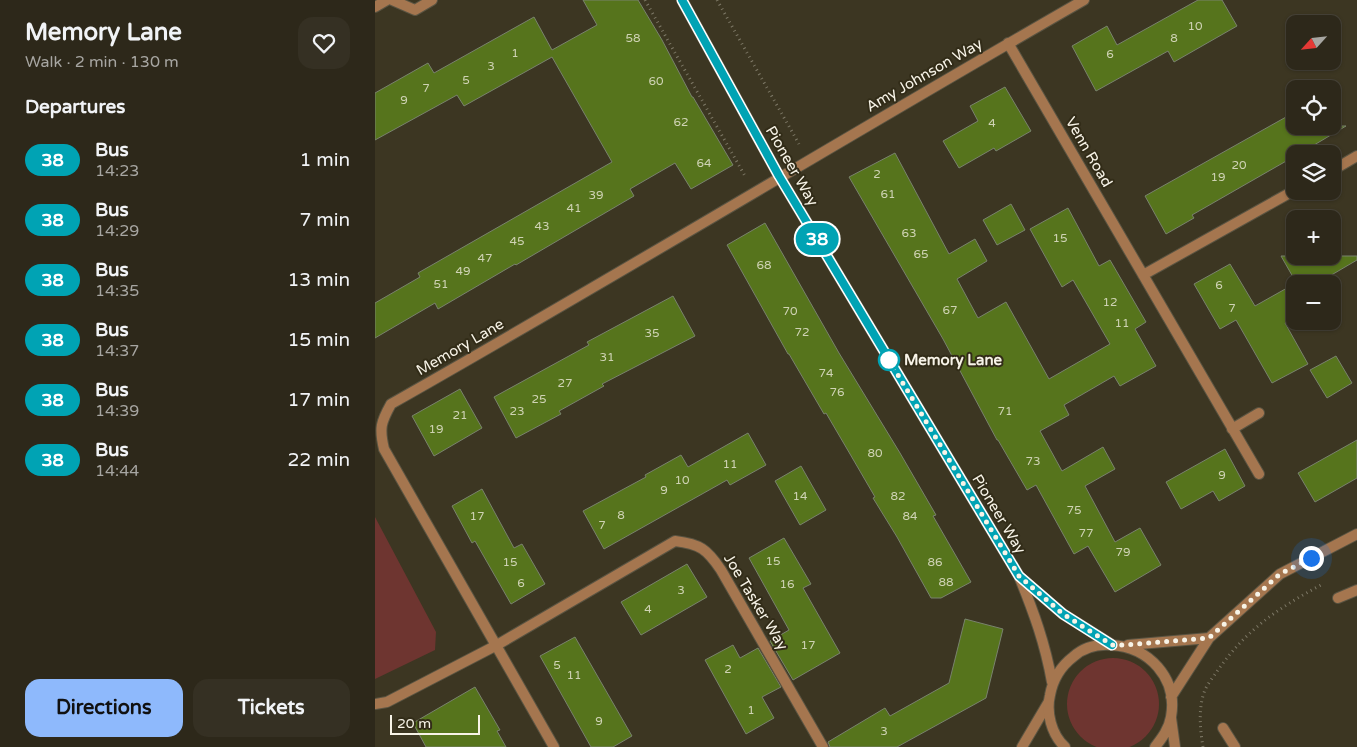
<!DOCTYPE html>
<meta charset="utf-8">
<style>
:root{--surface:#2d281a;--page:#353023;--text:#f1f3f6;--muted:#a7a6a2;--line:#484439;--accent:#8eb9fc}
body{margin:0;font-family:"Varela Round",sans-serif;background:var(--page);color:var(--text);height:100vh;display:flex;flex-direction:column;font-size:19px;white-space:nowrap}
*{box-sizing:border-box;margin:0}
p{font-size:16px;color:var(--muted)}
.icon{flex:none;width:28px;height:28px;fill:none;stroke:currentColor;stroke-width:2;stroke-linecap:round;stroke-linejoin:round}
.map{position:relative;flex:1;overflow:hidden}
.details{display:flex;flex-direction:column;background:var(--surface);width:375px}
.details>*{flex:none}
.badge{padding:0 10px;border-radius:16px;font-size:18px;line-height:32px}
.needle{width:32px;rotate:243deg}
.fabs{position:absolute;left:911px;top:15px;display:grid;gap:10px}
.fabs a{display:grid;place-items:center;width:55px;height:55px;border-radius:10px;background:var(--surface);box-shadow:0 1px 4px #0004,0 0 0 1px var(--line);font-size:25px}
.scale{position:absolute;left:15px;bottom:12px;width:90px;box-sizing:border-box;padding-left:5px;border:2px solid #f7f3e7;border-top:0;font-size:14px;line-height:18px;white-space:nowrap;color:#f7f3e7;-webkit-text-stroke:4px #322c18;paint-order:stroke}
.you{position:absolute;width:25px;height:25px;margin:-12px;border:4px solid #fff;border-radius:50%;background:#1a73e8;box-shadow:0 0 0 8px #1a73e833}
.map>.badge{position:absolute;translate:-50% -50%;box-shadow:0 0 0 2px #fff}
h2{padding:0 25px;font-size:19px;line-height:45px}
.round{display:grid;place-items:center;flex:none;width:52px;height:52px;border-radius:15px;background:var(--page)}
.overview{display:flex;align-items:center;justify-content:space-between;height:85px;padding:0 25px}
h1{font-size:24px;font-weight:800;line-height:38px}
.primary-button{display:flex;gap:10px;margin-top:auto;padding:10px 25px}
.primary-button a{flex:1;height:58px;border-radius:15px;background:var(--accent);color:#111;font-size:20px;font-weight:800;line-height:58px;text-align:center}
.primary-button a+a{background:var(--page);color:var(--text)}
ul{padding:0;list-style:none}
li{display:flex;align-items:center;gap:15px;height:60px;padding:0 25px}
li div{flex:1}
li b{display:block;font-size:19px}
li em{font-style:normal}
li .badge{min-width:55px;font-weight:700;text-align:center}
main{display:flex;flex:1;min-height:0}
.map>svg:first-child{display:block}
</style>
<main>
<section class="details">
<div class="overview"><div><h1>Memory Lane</h1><p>Walk · 2 min · 130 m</p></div><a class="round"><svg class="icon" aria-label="heart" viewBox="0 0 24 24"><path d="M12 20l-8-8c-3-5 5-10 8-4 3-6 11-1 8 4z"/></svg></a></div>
<h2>Departures</h2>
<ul>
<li><span class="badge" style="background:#00a3b4;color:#fff">38</span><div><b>Bus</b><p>14:23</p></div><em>1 min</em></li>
<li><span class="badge" style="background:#00a3b4;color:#fff">38</span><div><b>Bus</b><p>14:29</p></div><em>7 min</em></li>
<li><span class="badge" style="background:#00a3b4;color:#fff">38</span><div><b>Bus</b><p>14:35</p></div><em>13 min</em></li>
<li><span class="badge" style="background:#00a3b4;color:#fff">38</span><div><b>Bus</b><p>14:37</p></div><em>15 min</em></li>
<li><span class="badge" style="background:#00a3b4;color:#fff">38</span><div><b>Bus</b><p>14:39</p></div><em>17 min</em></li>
<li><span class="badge" style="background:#00a3b4;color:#fff">38</span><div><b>Bus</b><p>14:44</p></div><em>22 min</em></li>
</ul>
<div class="primary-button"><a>Directions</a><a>Tickets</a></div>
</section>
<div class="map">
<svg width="982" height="747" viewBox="0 0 982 747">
<rect width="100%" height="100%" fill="#3c3622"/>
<!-- green -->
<path fill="#6e3530" d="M 0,517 L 61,632 L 60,650 L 0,679 Z
M692 704a46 46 0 1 1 92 0a46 46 0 1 1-92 0Z"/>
<!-- building -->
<path fill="#56741c" stroke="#79826d" d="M 208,0 L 263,0 L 287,40 L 317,97 L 318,97 L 358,165 L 316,189 L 300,163 L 255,189 L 259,196 L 141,265 L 140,264 L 63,309 L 60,303 L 0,338 L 0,303 L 45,277 L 43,273 L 237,162 L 177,57 L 89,106 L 82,95 L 0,140 L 0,93 L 53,63 L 59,73 L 159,17 L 177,50 L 222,25 Z
M 823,0 L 847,0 L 862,26 L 799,62 L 793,51 L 721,91 L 697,46 L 732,26 L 742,45 Z
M 630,87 L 656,131 L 621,151 L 619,148 L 584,168 L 568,141 L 603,121 L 595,106 Z
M 920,112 L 920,126 L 971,126 L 924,154 L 920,154 L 920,156 L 817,215 L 819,218 L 791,234 L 770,196 Z
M 520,153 L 574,254 L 600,239 L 612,261 L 582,279 L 603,318 L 631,302 L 674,379 L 735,344 L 698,280 L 687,287 L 655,229 L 693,208 L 724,266 L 735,260 L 771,322 L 760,329 L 781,366 L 745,386 L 739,376 L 689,405 L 694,415 L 665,431 L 687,471 L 728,447 L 740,469 L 710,486 L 740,542 L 765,528 L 786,565 L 740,592 L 713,546 L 699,554 L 661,485 L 652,490 L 623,440 L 622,440 L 568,339 L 474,177 Z
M 636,204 L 650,230 L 622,245 L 608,220 Z
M 390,223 L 464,353 L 525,453 L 561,515 L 558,516 L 596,582 L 566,598 L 556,598 L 522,537 L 498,498 L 500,497 L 475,454 L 451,413 L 449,414 L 414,354 L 413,354 L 352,245 Z
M 906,256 L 982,256 L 982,260 L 941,284 L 922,284 Z
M 855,264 L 880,306 L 912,288 L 920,302 L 920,317 L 910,323 L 933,364 L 897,383 L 861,320 L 845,329 L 819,284 Z
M 298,296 L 320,336 L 227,384 L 229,386 L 184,411 L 186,414 L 141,438 L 119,397 L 214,345 L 212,342 Z
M 961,356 L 977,383 L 952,398 L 935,370 Z
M 85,389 L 107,428 L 59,456 L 37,416 Z
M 373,433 L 391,465 L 355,485 L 352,480 L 229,549 L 208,511 L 271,477 L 270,475 L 306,455 L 313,467 Z
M 982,440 L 982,478 L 940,502 L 923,473 Z
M 850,449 L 870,486 L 844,501 L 838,491 L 806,509 L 791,482 Z
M 426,466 L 451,510 L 425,525 L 400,481 Z
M 107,489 L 139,548 L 147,544 L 170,584 L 136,604 L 100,541 L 97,543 L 77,506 Z
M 409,538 L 436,584 L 428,588 L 465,653 L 418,680 L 395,641 L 414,630 L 374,558 Z
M 312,564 L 332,597 L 266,635 L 246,602 Z
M 590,619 L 628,629 L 611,698 L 522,747 L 455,747 L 453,742 L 510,708 L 515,716 L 574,683 Z
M 200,637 L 257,736 L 238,747 L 216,747 L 165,656 Z
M 358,645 L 365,658 L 383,648 L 406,687 L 387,697 L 399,718 L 371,734 L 330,660 Z
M 100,687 L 125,730 L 122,731 L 131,747 L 51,747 L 38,723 Z"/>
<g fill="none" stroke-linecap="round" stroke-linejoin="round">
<!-- service casing -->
<g stroke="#5a5442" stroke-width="12">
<path id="service" d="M 963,598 L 982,590
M 848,728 L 860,747"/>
</g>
<!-- minor casing -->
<g stroke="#5a5442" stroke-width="12">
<path id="minor" d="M 17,0 L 40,10 L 57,0
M 0,7 L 12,0
M 633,43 L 884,474
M 958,170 L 982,156
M 768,275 L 920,190
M 857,429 L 884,413
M 0,704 L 12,702 L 122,645 L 300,541 C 325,544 332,549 346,570 L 448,747
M 179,747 L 9,449 C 4,428 6,422 16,404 C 249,272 477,133 709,0
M 647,747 L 673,703"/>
</g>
<!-- tertiary casing -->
<g stroke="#5a5442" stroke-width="12">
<path id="tertiary" d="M 307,0 L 404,176 L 644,576 C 659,613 670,643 677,682
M 647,579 L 688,614 L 736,644
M 753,645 L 834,638
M 796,697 L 834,638 L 905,574 L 982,534
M 796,718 L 800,747
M 690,747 C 676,734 671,712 675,695 C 678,679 685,667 698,657 C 709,647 722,644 736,645 C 774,647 803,678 796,717 C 794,729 787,738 780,747"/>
</g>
<!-- path -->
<path stroke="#7d7866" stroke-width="3" stroke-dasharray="1 4" stroke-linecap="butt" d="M 270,0 L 370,176
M 342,0 L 424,144
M 828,747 C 825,729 823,707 830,690 C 833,683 839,676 843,670 C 871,630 903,608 946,585"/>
<!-- service -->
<use href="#service" stroke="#a5764f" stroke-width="10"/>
<!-- minor -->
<use href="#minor" stroke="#a5764f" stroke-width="10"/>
<!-- tertiary -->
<use href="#tertiary" stroke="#a5764f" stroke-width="10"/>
</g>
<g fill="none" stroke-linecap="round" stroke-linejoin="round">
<!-- line casing -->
<g stroke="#fff" stroke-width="11">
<path id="line" d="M 307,0 L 404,176 L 644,576 L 688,614 L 737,645"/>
</g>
<!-- line -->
<use href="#line" stroke="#00a3b4" stroke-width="8"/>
<!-- walk -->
<path stroke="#f7f3e7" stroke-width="5" stroke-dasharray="0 9" d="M 514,360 L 644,576 L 688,614 L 737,645 L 750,645 L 834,638 L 905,574 L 936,558"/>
</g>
<!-- markers -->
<circle fill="#fff" stroke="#00a3b4" stroke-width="2.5" cx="514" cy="360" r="10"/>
<g text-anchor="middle" stroke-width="4" stroke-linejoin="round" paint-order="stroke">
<!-- number labels -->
<g font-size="12" fill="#cfd3b4">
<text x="820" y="30">10</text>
<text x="258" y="42">58</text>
<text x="799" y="42">8</text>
<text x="140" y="57">1</text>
<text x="735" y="58">6</text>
<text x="116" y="70">3</text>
<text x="91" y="84">5</text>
<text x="281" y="85">60</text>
<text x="51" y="92">7</text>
<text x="29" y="104">9</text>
<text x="306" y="126">62</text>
<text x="617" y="127">4</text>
<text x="329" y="167">64</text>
<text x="864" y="169">20</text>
<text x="502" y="178">2</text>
<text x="843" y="181">19</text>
<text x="513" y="198">61</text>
<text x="221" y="199">39</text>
<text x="199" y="212">41</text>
<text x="167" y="230">43</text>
<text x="534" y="237">63</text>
<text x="685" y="242">15</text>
<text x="142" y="245">45</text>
<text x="546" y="258">65</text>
<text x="110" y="262">47</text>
<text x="389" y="269">68</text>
<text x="88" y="275">49</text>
<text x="66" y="288">51</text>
<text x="844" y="289">6</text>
<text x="735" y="306">12</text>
<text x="857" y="312">7</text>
<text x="575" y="314">67</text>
<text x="415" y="315">70</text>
<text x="747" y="327">11</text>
<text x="427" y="336">72</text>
<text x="277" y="337">35</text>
<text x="232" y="361">31</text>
<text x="451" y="377">74</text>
<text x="190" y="387">27</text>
<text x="462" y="396">76</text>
<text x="164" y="403">25</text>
<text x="142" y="415">23</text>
<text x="630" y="415">71</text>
<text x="85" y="419">21</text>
<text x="61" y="433">19</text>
<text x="500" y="457">80</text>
<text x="658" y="465">73</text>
<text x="355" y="468">11</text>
<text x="847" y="479">9</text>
<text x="307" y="484">10</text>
<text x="289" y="494">9</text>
<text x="425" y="500">14</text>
<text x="523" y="500">82</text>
<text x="699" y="514">75</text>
<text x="246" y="519">8</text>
<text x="102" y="520">17</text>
<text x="535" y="520">84</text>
<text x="227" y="529">7</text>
<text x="711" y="537">77</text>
<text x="748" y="556">79</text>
<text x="398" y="565">15</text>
<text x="135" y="566">15</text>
<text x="560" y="566">86</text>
<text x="571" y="586">88</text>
<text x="146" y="587">6</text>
<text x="412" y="588">16</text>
<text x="306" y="594">3</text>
<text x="273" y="613">4</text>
<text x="433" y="649">17</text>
<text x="182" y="669">5</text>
<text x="353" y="673">2</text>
<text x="199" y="679">11</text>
<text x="376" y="714">1</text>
<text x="224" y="725">9</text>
<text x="509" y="735">3</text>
</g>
<!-- street labels -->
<g font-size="15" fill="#f7f3e7" stroke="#322c18">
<text transform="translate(549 75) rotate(-30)" y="5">Amy Johnson Way</text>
<text transform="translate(714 152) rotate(60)" y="5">Venn Road</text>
<text transform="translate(417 166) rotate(60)" y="5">Pioneer Way</text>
<text transform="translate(85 347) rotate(-30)" y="5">Memory Lane</text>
<text transform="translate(624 514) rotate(59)" y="5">Pioneer Way</text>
<text transform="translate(381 602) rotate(59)" y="5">Joe Tasker Way</text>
</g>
<!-- stop labels -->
<g font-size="15" font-weight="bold" fill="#f7f3e7" stroke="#322c18" text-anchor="start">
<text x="529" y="365">Memory Lane</text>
</g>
</g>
</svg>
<div class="fabs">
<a><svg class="needle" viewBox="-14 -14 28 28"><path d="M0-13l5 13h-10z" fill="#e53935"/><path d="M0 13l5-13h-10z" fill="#a7a6a2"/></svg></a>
<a><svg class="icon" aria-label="locate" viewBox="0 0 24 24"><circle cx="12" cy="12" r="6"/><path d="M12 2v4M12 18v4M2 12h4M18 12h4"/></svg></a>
<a><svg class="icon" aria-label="layers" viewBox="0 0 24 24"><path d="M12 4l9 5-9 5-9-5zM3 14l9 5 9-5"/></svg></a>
<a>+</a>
<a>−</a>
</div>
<div class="scale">20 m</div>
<div class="you" style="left:936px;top:558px"></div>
<b class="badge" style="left:442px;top:239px;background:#00a3b4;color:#fff">38</b>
</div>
</main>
